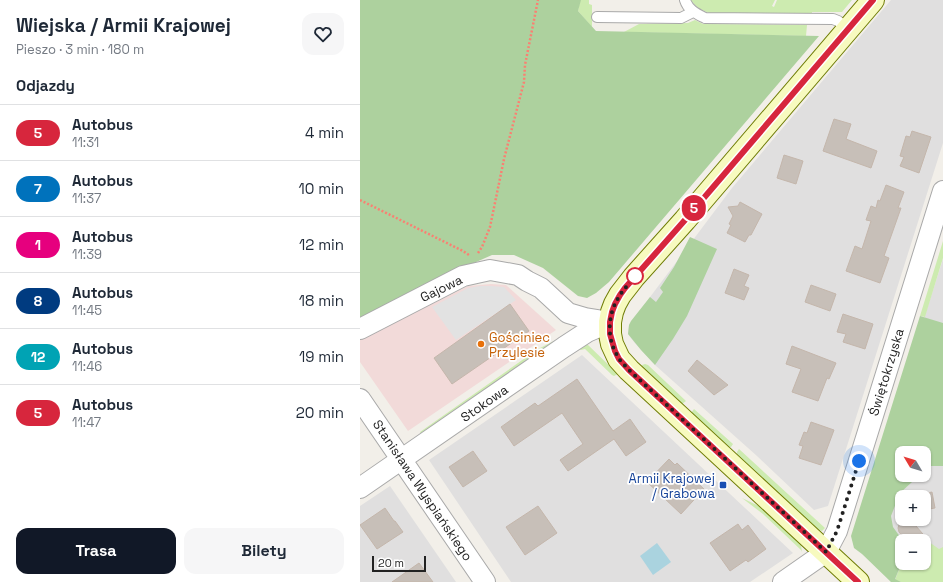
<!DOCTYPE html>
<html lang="pl">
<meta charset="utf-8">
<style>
:root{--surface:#fff;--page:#f6f6f7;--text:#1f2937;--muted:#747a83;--line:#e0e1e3;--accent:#111827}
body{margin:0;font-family:"Space Grotesk",sans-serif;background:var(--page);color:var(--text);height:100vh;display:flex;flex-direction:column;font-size:15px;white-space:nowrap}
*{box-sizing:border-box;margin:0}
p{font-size:13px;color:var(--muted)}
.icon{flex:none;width:22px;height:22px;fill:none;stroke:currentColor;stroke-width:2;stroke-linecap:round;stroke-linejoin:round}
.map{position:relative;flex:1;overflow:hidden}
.side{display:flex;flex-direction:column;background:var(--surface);width:360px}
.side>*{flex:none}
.badge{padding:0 8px;border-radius:13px;font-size:14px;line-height:26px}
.needle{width:26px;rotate:308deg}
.buttons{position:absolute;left:535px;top:446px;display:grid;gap:8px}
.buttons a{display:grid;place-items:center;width:36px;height:36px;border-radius:8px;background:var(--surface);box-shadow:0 1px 3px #0004;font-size:20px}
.scale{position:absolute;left:12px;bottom:10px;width:54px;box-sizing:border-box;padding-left:4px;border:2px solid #222;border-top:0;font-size:11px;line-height:14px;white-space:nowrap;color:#222;-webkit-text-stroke:3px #fff;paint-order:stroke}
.you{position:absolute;width:20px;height:20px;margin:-10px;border:3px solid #fff;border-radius:50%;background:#1a73e8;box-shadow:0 0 0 6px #1a73e833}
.map>.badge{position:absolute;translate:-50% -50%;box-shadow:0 0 0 2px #fff}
h2{padding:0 16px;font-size:15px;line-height:36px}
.round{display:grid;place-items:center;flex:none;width:42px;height:42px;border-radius:12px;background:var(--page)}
.head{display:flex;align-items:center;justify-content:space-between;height:68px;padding:0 16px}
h1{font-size:19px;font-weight:700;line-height:30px}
.button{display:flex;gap:8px;margin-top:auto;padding:8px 16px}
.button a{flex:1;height:46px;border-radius:12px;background:var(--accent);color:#fff;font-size:16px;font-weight:700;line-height:46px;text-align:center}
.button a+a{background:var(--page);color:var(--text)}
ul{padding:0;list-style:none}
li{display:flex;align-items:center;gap:12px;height:56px;padding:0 16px;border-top:1px solid var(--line)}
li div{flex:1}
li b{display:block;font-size:15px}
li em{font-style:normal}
li .badge{min-width:44px;font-weight:700;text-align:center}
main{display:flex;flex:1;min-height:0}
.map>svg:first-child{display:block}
</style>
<main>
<section class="side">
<div class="head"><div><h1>Wiejska / Armii Krajowej</h1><p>Pieszo · 3 min · 180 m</p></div><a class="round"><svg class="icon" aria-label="heart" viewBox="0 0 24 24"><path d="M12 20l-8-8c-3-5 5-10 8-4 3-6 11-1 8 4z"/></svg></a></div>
<h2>Odjazdy</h2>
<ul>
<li><span class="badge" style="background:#d7263d;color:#fff">5</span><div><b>Autobus</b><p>11:31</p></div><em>4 min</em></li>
<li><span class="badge" style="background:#0072bc;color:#fff">7</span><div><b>Autobus</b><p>11:37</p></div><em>10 min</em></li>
<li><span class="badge" style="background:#e6007e;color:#fff">1</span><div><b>Autobus</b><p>11:39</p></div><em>12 min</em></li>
<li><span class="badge" style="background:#003b80;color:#fff">8</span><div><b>Autobus</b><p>11:45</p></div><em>18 min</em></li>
<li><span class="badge" style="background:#00a3b4;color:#fff">12</span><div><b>Autobus</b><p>11:46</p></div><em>19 min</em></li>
<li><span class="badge" style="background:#d7263d;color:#fff">5</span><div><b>Autobus</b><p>11:47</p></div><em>20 min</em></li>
</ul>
<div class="button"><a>Trasa</a><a>Bilety</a></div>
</section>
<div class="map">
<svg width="583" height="582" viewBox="0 0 583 582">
<rect width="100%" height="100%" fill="#f2efe9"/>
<!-- residential -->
<path fill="#e0dfdf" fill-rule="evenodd" d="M 531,0 L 583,0 L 583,143 L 468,506 L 454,510 L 397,456 L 295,365 L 274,342 L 268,334 L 269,325 L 372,188 Z
M 583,259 L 583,582 L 532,582 L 524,444 ZM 542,453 L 564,453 L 564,475 L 542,475 ZM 542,497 L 564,497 L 564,519 L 542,519 ZM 542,541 L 564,541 L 564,563 L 542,563 Z
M 222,355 L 321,448 L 433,553 L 390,582 L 151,582 L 69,460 Z
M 30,486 L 96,582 L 0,582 L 0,506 Z"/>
<!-- commercial -->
<path fill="#f2dad9" d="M 131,284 L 146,285 L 196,330 L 48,431 L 0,362 L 0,340 L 108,286 Z"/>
<!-- grass -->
<path fill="#cdebb0" d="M 220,0 L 229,0 L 229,4 L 232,5 L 232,27 L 218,11 Z
M 331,0 L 415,0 L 412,6 L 414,7 L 417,0 L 492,0 L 482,12 L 452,12 L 452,14 L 350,13 C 342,11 336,7 331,0 Z
M 335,20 L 343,24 L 447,25 L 446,36 L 264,32 L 279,24 L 328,23 Z
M 583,241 L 583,258 L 565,317 L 560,316 Z
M 200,338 L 62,436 L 60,432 L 178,349 Z
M 223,345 L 228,345 L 258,374 L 254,376 L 252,375 L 225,349 L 221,350 L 219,349 L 219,348 Z
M 285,364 L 288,365 L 326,401 L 322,404 L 320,403 L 281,367 L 282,365 Z
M 334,409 L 373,444 L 371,447 L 368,447 L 331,413 Z
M 379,449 L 465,528 L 462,531 L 456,529 L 377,456 L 377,452 Z
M 382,498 L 401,507 L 441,545 L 442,552 L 441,550 L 403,514 Z
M 569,542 L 579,549 L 583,547 L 583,582 L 541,582 L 535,580 L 542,562 L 542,563 L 564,563 L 564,546 Z"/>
<!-- forest -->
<path fill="#add19e" d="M 0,0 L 221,0 L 218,11 L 236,31 L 459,36 L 249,282 L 236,293 L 227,298 L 218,296 L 183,268 L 154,255 L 132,255 L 89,274 L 0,320 Z
M 330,237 L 357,249 L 327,316 L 313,339 L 295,365 L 281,350 L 268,334 L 269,325 L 271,321 L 290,297 L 296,302 L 303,292 L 300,288 L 314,267 Z
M 560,316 L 583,323 L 583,466 L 564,466 L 564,453 L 542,453 L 542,475 L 555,475 L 552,482 L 540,493 L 531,516 L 533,527 L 543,541 L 542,541 L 542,562 L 535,579 L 541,582 L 531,582 L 502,554 L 494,548 L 491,536 Z"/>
<!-- parking -->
<path fill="#e2e2e2" d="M 120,286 L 131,286 L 144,287 L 156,300 L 96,340 L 72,307 L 108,288 Z"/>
<!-- water -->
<path fill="#aad3df" d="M 297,543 L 311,562 L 293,575 L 280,556 Z"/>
<!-- building -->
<path fill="#c7bfb8" stroke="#c4b6ab" d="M 474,119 L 491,124 L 486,139 L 517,151 L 511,168 L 463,151 Z
M 552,131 L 571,137 L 559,173 L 540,166 L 544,157 L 540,156 L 546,136 L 550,137 Z
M 424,155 L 443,161 L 436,184 L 417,178 Z
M 526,185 L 544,192 L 538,208 L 541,208 L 524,256 L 529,258 L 520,283 L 486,271 L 495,246 L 502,249 L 511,221 L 506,220 L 511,206 L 516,208 L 518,200 L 520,201 Z
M 380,202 L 402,214 L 391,235 L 389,235 L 385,242 L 367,233 L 371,225 L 369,224 L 373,216 L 368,207 L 378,206 Z
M 374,269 L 389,275 L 384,286 L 389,288 L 384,300 L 365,293 Z
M 451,285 L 476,294 L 470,311 L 445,302 Z
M 150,304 L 169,331 L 92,384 L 74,358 Z
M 483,314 L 513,324 L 505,349 L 483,342 L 486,334 L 477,332 Z
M 432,346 L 476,363 L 469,379 L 467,378 L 458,401 L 432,392 L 441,369 L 426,364 Z
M 337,360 L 368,385 L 354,395 L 328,371 Z
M 217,379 L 253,431 L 270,419 L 286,442 L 266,456 L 254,439 L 208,471 L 200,460 L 223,444 L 202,413 L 154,446 L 141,427 L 175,403 L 178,406 Z
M 451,422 L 474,430 L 461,465 L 439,458 L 443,446 L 439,445 L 444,432 L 447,433 Z
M 113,451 L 127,471 L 103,487 L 89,467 Z
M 309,459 L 315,465 L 317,463 L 344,489 L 321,514 L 287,482 Z
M 572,492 L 575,508 L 564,510 L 564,497 L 549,497 Z
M 178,506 L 197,533 L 165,555 L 146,527 Z
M 25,508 L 34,521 L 35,521 L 43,532 L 17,549 L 0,525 Z
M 542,516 L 542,519 L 558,519 L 556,526 L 569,541 L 547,541 L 539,532 L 538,528 Z
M 378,524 L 382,530 L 388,525 L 406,549 L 388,562 L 386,560 L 370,571 L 350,543 Z
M 59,563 L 73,582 L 32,582 Z"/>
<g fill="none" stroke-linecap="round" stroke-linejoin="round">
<!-- lane casing -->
<g stroke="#a9a9a9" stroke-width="12">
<path id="lane" d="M 325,0 C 328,10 337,14 345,18 L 473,19 L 478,21 L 488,29
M 237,17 L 321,18 L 333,12"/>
</g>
<!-- street casing -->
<g stroke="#a9a9a9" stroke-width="22">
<path id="street" d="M 0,329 L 103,276 L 130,270 L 158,275 L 167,281 L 181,288 L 208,313 L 225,318 L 250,322
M 0,399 L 125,582
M 0,488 L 204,347 L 227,332 L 250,322
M 423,582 L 466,552 L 477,531 L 583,191"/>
</g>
<!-- secondary casing -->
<g stroke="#707d05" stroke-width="24">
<path id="secondary" d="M 498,582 L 269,370 L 259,359 L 252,344 L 250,334 L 250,322 L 252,312 L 255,304 L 260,295 L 274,277 L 325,220 L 513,0"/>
</g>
<!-- path -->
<path stroke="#fa8072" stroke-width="2.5" stroke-dasharray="2 2" stroke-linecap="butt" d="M 0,200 L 103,251 L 109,255
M 118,253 L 122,247 L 130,227 L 144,159 L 164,82 L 165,65 L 178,0"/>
<!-- lane -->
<use href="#lane" stroke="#fff" stroke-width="10"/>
<!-- street -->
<use href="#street" stroke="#fff" stroke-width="20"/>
<!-- secondary -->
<use href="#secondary" stroke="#f7fabf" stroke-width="22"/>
</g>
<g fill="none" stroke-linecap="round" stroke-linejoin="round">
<!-- line casing -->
<g stroke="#fff" stroke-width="9">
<path id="line" d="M 498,582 L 269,370 L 259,359 L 255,351 L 250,334 L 250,322 L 252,312 L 255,304 L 260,295 L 265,288 L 325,220 L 513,0"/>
</g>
<!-- line -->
<use href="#line" stroke="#d7263d" stroke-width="6"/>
<!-- walk -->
<path stroke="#222" stroke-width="4" stroke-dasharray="0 7.2" d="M 275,276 C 268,285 260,293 255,304 C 247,321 248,343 259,358 C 261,363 266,366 269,370 L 466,552 L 477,531 L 499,461"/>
</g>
<!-- markers -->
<circle fill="#fff" stroke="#d7263d" stroke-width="2" cx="275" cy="276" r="8"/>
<circle fill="#e8710a" stroke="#fff" stroke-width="1.5" cx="121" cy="344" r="4"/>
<rect fill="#1a4fb4" stroke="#fff" stroke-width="1.5" x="359" y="481" width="8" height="8" rx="2"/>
<g text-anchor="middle" stroke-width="3.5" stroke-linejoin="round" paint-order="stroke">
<!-- street labels -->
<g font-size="13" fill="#222" stroke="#fff">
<text transform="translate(81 288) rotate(-26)" y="5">Gajowa</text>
<text transform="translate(526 372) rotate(-73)" y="5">Świętokrzyska</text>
<text transform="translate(124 403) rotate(-35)" y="5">Stokowa</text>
<text transform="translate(63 490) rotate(56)" y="5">Stanisława Wyspiańskiego</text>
</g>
<!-- food labels -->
<g font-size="13" fill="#c56008" stroke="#fff" text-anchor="start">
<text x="129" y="342">Gościniec<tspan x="129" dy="15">Przylesie</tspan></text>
</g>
<!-- transit labels -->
<g font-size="13" fill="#164399" stroke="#fff" text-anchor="end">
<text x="355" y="483">Armii Krajowej<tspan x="355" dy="15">/ Grabowa</tspan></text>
</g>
</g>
</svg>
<div class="buttons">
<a><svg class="needle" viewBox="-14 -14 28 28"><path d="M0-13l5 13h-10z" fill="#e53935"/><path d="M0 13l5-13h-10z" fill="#747a83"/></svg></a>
<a>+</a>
<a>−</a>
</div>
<div class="scale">20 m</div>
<div class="you" style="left:499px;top:461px"></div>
<b class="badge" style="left:334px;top:208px;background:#d7263d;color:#fff">5</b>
</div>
</main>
